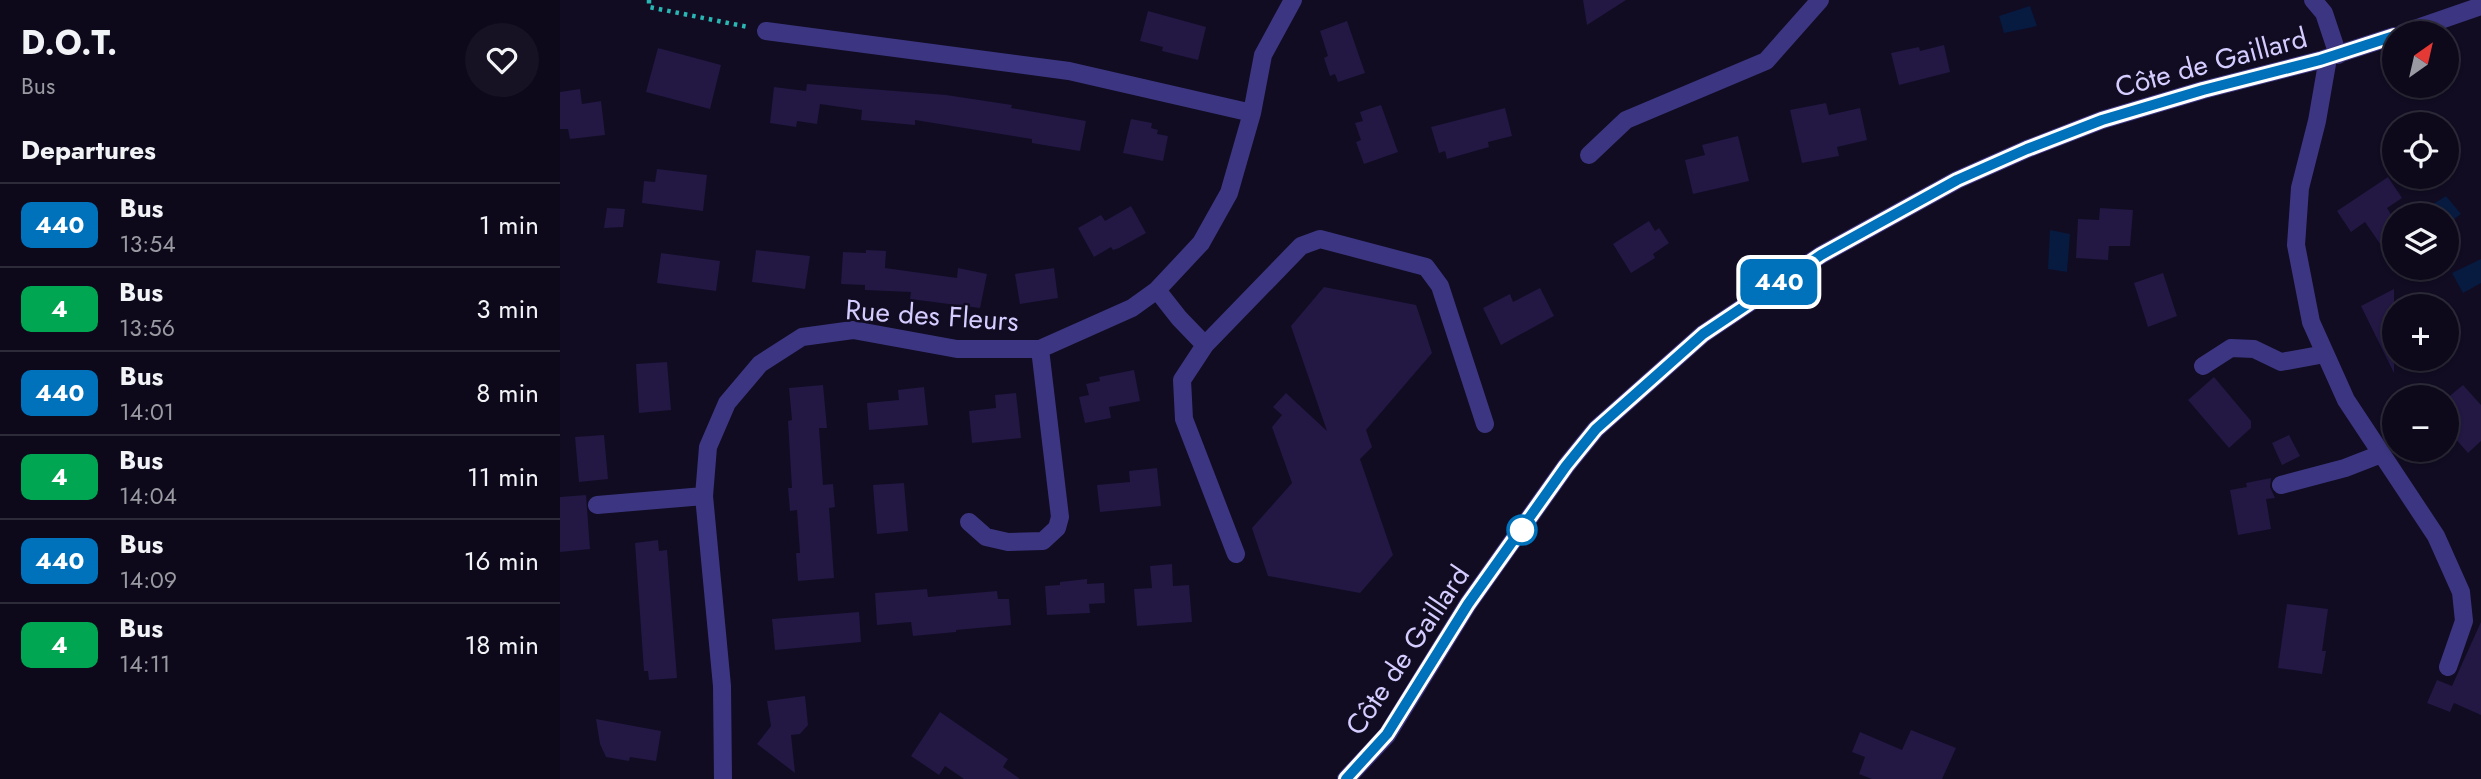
<!DOCTYPE html>
<meta charset="utf-8">
<style>
:root{--surface:#0d091a;--page:#161223;--text:#f1f3f6;--muted:#9a9aa2;--line:#2d2a39}
body{margin:0;font-family:Jost,sans-serif;background:var(--page);color:var(--text);height:100vh;display:flex;flex-direction:column;font-size:26px;white-space:nowrap}
*{box-sizing:border-box;margin:0}
p{font-size:23px;color:var(--muted)}
.icon{flex:none;width:38px;height:38px;fill:none;stroke:currentColor;stroke-width:2;stroke-linecap:round;stroke-linejoin:round}
.map{position:relative;flex:1;overflow:hidden}
.side{display:flex;flex-direction:column;background:var(--surface);width:560px}
.side>*{flex:none}
.badge{padding:0 14px;border-radius:10px;font-size:24px;line-height:46px}
.needle{width:46px;rotate:34deg}
.controls{position:absolute;left:1822px;top:21px;display:grid;gap:14px}
.controls a{display:grid;place-items:center;width:77px;height:77px;border-radius:50%;background:var(--surface);box-shadow:0 2px 5px #0004,0 0 0 2px var(--line);font-size:35px}
.map>.badge{position:absolute;translate:-50% -50%;box-shadow:0 0 0 4px #fff}
h2{padding:0 21px;font-size:26px;line-height:63px}
.round{display:grid;place-items:center;flex:none;width:74px;height:74px;border-radius:37px;background:var(--page)}
.overview{display:flex;align-items:center;justify-content:space-between;height:119px;padding:0 21px}
h1{font-size:33px;font-weight:700;line-height:52px}
ul{padding:0;list-style:none}
li{display:flex;align-items:center;gap:21px;height:84px;padding:0 21px;border-top:2px solid var(--line)}
li div{flex:1}
li b{display:block;font-size:26px}
li em{font-style:normal}
li .badge{min-width:77px;font-weight:700;text-align:center}
main{display:flex;flex:1;min-height:0}
.map>svg:first-child{display:block}
</style>
<main>
<section class="side">
<div class="overview"><div><h1>D.O.T.</h1><p>Bus</p></div><a class="round"><svg class="icon" aria-label="heart" viewBox="0 0 24 24"><path d="M12 20l-8-8c-3-5 5-10 8-4 3-6 11-1 8 4z"/></svg></a></div>
<h2>Departures</h2>
<ul>
<li><span class="badge" style="background:#0072bc;color:#fff">440</span><div><b>Bus</b><p>13:54</p></div><em>1 min</em></li>
<li><span class="badge" style="background:#00a651;color:#fff">4</span><div><b>Bus</b><p>13:56</p></div><em>3 min</em></li>
<li><span class="badge" style="background:#0072bc;color:#fff">440</span><div><b>Bus</b><p>14:01</p></div><em>8 min</em></li>
<li><span class="badge" style="background:#00a651;color:#fff">4</span><div><b>Bus</b><p>14:04</p></div><em>11 min</em></li>
<li><span class="badge" style="background:#0072bc;color:#fff">440</span><div><b>Bus</b><p>14:09</p></div><em>16 min</em></li>
<li><span class="badge" style="background:#00a651;color:#fff">4</span><div><b>Bus</b><p>14:11</p></div><em>18 min</em></li>
</ul>
</section>
<div class="map">
<svg width="1921" height="779" viewBox="0 0 1921 779">
<rect width="100%" height="100%" fill="#110c22"/>
<!-- water -->
<path fill="#071a40" d="M 1470,6 L 1477,26 L 1444,33 L 1439,16 Z
M 1886,196 L 1901,214 L 1887,224 L 1886,215 L 1856,215 Z
M 1490,230 L 1510,234 L 1507,272 L 1488,269 Z
M 1921,259 L 1921,283 L 1903,293 L 1892,273 Z"/>
<!-- building -->
<path fill="#221843" d="M 1023,0 L 1066,0 L 1027,25 Z
M 588,11 L 646,27 L 638,60 L 602,51 L 603,47 L 580,41 Z
M 787,21 L 805,73 L 778,82 L 775,74 L 770,76 L 764,58 L 768,56 L 760,31 Z
M 1384,45 L 1390,72 L 1339,85 L 1331,53 L 1359,47 L 1360,51 Z
M 98,48 L 161,65 L 150,109 L 86,92 Z
M 247,84 L 386,95 L 452,105 L 451,108 L 526,121 L 520,151 L 472,143 L 472,139 L 355,120 L 355,125 L 301,120 L 302,110 L 260,104 L 257,124 L 237,121 L 236,127 L 210,123 L 214,87 L 246,91 Z
M 20,89 L 22,104 L 41,101 L 45,135 L 10,139 L 8,129 L 0,129 L 0,92 Z
M 1266,103 L 1269,115 L 1300,108 L 1307,140 L 1277,147 L 1279,156 L 1242,163 L 1230,110 Z
M 821,105 L 838,152 L 804,164 L 796,142 L 801,140 L 795,123 L 803,121 L 800,112 Z
M 945,108 L 952,136 L 928,142 L 929,147 L 887,159 L 885,151 L 879,153 L 871,127 Z
M 571,119 L 592,123 L 591,128 L 598,130 L 597,134 L 608,136 L 603,161 L 563,153 Z
M 1178,136 L 1189,181 L 1133,194 L 1125,160 L 1145,155 L 1142,145 Z
M 97,169 L 147,175 L 143,211 L 82,203 L 84,181 L 95,182 Z
M 1828,177 L 1842,198 L 1827,208 L 1834,219 L 1834,264 L 1805,222 L 1791,232 L 1777,211 Z
M 571,206 L 586,233 L 559,248 L 553,250 L 551,247 L 534,257 L 518,228 L 541,215 L 545,221 Z
M 47,208 L 65,209 L 63,227 L 44,228 Z
M 1540,208 L 1573,210 L 1570,246 L 1549,246 L 1548,260 L 1516,258 L 1518,219 L 1539,220 Z
M 1089,221 L 1095,231 L 1099,228 L 1109,243 L 1093,254 L 1095,258 L 1071,273 L 1053,244 Z
M 196,250 L 250,256 L 245,289 L 192,282 Z
M 306,250 L 326,251 L 325,268 L 397,278 L 398,268 L 427,274 L 420,308 L 350,299 L 351,292 L 305,290 L 305,285 L 281,284 L 283,252 L 306,253 Z
M 101,253 L 160,261 L 156,291 L 97,283 Z
M 494,268 L 498,298 L 460,304 L 455,274 Z
M 1603,273 L 1617,316 L 1588,327 L 1574,283 Z
M 764,287 L 856,305 L 872,353 L 806,430 L 812,447 L 800,459 L 833,555 L 800,593 L 708,576 L 692,528 L 732,483 L 712,427 L 722,415 L 713,407 L 726,393 L 767,431 L 731,326 Z
M 980,288 L 994,316 L 941,345 L 923,308 L 950,294 L 953,302 Z
M 1834,289 L 1834,373 L 1801,306 Z
M 107,362 L 111,410 L 79,413 L 76,364 Z
M 574,370 L 580,401 L 549,407 L 551,418 L 525,423 L 519,397 L 529,395 L 526,384 L 540,381 L 539,377 Z
M 1654,377 L 1691,421 L 1691,428 L 1669,448 L 1628,400 Z
M 263,385 L 267,428 L 259,428 L 263,485 L 273,484 L 275,507 L 269,508 L 274,578 L 238,581 L 236,553 L 240,553 L 237,510 L 230,511 L 228,488 L 232,488 L 228,421 L 232,420 L 229,388 Z
M 1903,385 L 1921,405 L 1921,441 L 1908,453 L 1886,428 L 1886,399 Z
M 364,387 L 368,425 L 309,430 L 307,403 L 339,400 L 338,390 Z
M 456,393 L 461,438 L 412,443 L 409,411 L 436,408 L 435,395 Z
M 44,435 L 48,479 L 19,482 L 15,437 Z
M 1729,435 L 1740,456 L 1722,465 L 1712,443 Z
M 597,468 L 601,506 L 540,512 L 537,485 L 570,482 L 569,471 Z
M 1711,478 L 1710,487 L 1715,498 L 1706,499 L 1711,529 L 1678,535 L 1670,490 L 1687,487 L 1686,483 Z
M 344,483 L 348,531 L 317,534 L 313,485 Z
M 26,495 L 30,549 L 0,552 L 0,497 Z
M 98,540 L 99,551 L 107,550 L 117,678 L 89,680 L 88,671 L 84,671 L 75,543 Z
M 612,564 L 613,586 L 629,585 L 632,622 L 577,626 L 574,589 L 592,588 L 590,566 Z
M 527,579 L 527,584 L 544,583 L 545,603 L 529,604 L 530,613 L 487,615 L 485,586 L 500,585 L 500,582 Z
M 367,589 L 368,597 L 437,591 L 438,599 L 449,599 L 451,625 L 396,630 L 396,632 L 353,636 L 351,622 L 317,625 L 315,593 Z
M 1727,604 L 1768,609 L 1762,651 L 1766,651 L 1762,674 L 1718,668 Z
M 299,612 L 301,642 L 215,650 L 212,619 Z
M 1921,622 L 1921,715 L 1894,703 L 1890,712 L 1867,703 L 1877,680 L 1892,686 Z
M 245,696 L 248,725 L 240,734 L 231,735 L 235,773 L 197,744 L 211,726 L 207,701 Z
M 380,712 L 448,759 L 443,767 L 460,779 L 404,779 L 385,766 L 379,775 L 351,756 Z
M 36,719 L 101,731 L 96,761 L 70,757 L 69,761 L 46,757 L 40,744 Z
M 1351,730 L 1396,748 L 1382,779 L 1312,779 L 1299,774 L 1305,757 L 1292,752 L 1300,732 L 1342,750 Z"/>
<g fill="none" stroke-linecap="round" stroke-linejoin="round">
<!-- path -->
<path stroke="#29b7b4" stroke-width="4.5" stroke-dasharray="3.5 5" stroke-linecap="butt" d="M 89,0 L 89,7 L 188,27"/>
<!-- minor -->
<path stroke="#3c3682" stroke-width="18" d="M 1753,0 L 1764,13 L 1778,55
M 206,31 L 509,71 L 692,113
M 1843,33 L 1921,6
M 1768,58 L 1757,121 L 1740,188 L 1736,245 L 1751,322 L 1786,400 L 1876,536 L 1901,592 L 1904,621 L 1888,667
M 1029,155 L 1066,120 L 1206,61 L 1260,0
M 597,290 L 619,318 L 645,345 L 741,246 L 760,239 L 866,267 L 880,286 L 925,424
M 645,345 L 622,380 L 624,419 L 676,554
M 1643,366 L 1671,348 L 1694,349 L 1721,362 L 1765,354
M 1721,485 L 1785,468 L 1821,454
M 37,505 L 144,496
M 409,522 L 426,537 L 448,542 L 483,541 L 497,528 L 500,517 L 480,349
M 163,779 L 162,686 L 144,496 L 148,447 L 167,403 L 200,364 L 242,337 L 293,330 L 397,349 L 480,349 L 572,308 L 597,290 L 641,243 L 669,193 L 692,113 L 703,55 L 733,0
M 786,779 L 827,735 L 908,604 L 1006,466 L 1036,429 L 1143,334 L 1261,255 L 1397,180 L 1467,149 L 1542,120 L 1643,90 L 1760,60 L 1834,36"/>
</g>
<g fill="none" stroke-linecap="round" stroke-linejoin="round">
<!-- line casing -->
<g stroke="#fff" stroke-width="16">
<path id="line" d="M 786,779 L 827,734 L 908,604 L 1006,466 L 1036,429 L 1143,334 L 1261,255 L 1397,180 L 1467,149 L 1542,120 L 1643,90 L 1760,60 L 1834,36"/>
</g>
<!-- line -->
<use href="#line" stroke="#0072bc" stroke-width="10"/>
</g>
<!-- markers -->
<circle fill="#fff" stroke="#0072bc" stroke-width="3.5" cx="962" cy="530" r="14"/>
<g text-anchor="middle" stroke-width="5" stroke-linejoin="round" paint-order="stroke">
<!-- street labels -->
<g font-size="28" fill="#d5cdff" stroke="#110c22">
<text transform="translate(1651 62) rotate(-15)" y="10">Côte de Gaillard</text>
<text transform="translate(372 315) rotate(4)" y="10">Rue des Fleurs</text>
<text transform="translate(847 650) rotate(-56)" y="10">Côte de Gaillard</text>
</g>
</g>
</svg>
<div class="controls">
<a><svg class="needle" viewBox="-14 -14 28 28"><path d="M0-13l5 13h-10z" fill="#e53935"/><path d="M0 13l5-13h-10z" fill="#9a9aa2"/></svg></a>
<a><svg class="icon" aria-label="locate" viewBox="0 0 24 24"><circle cx="12" cy="12" r="6"/><path d="M12 2v4M12 18v4M2 12h4M18 12h4"/></svg></a>
<a><svg class="icon" aria-label="layers" viewBox="0 0 24 24"><path d="M12 4l9 5-9 5-9-5zM3 14l9 5 9-5"/></svg></a>
<a>+</a>
<a>−</a>
</div>
<b class="badge" style="left:1219px;top:282px;background:#0072bc;color:#fff">440</b>
</div>
</main>
